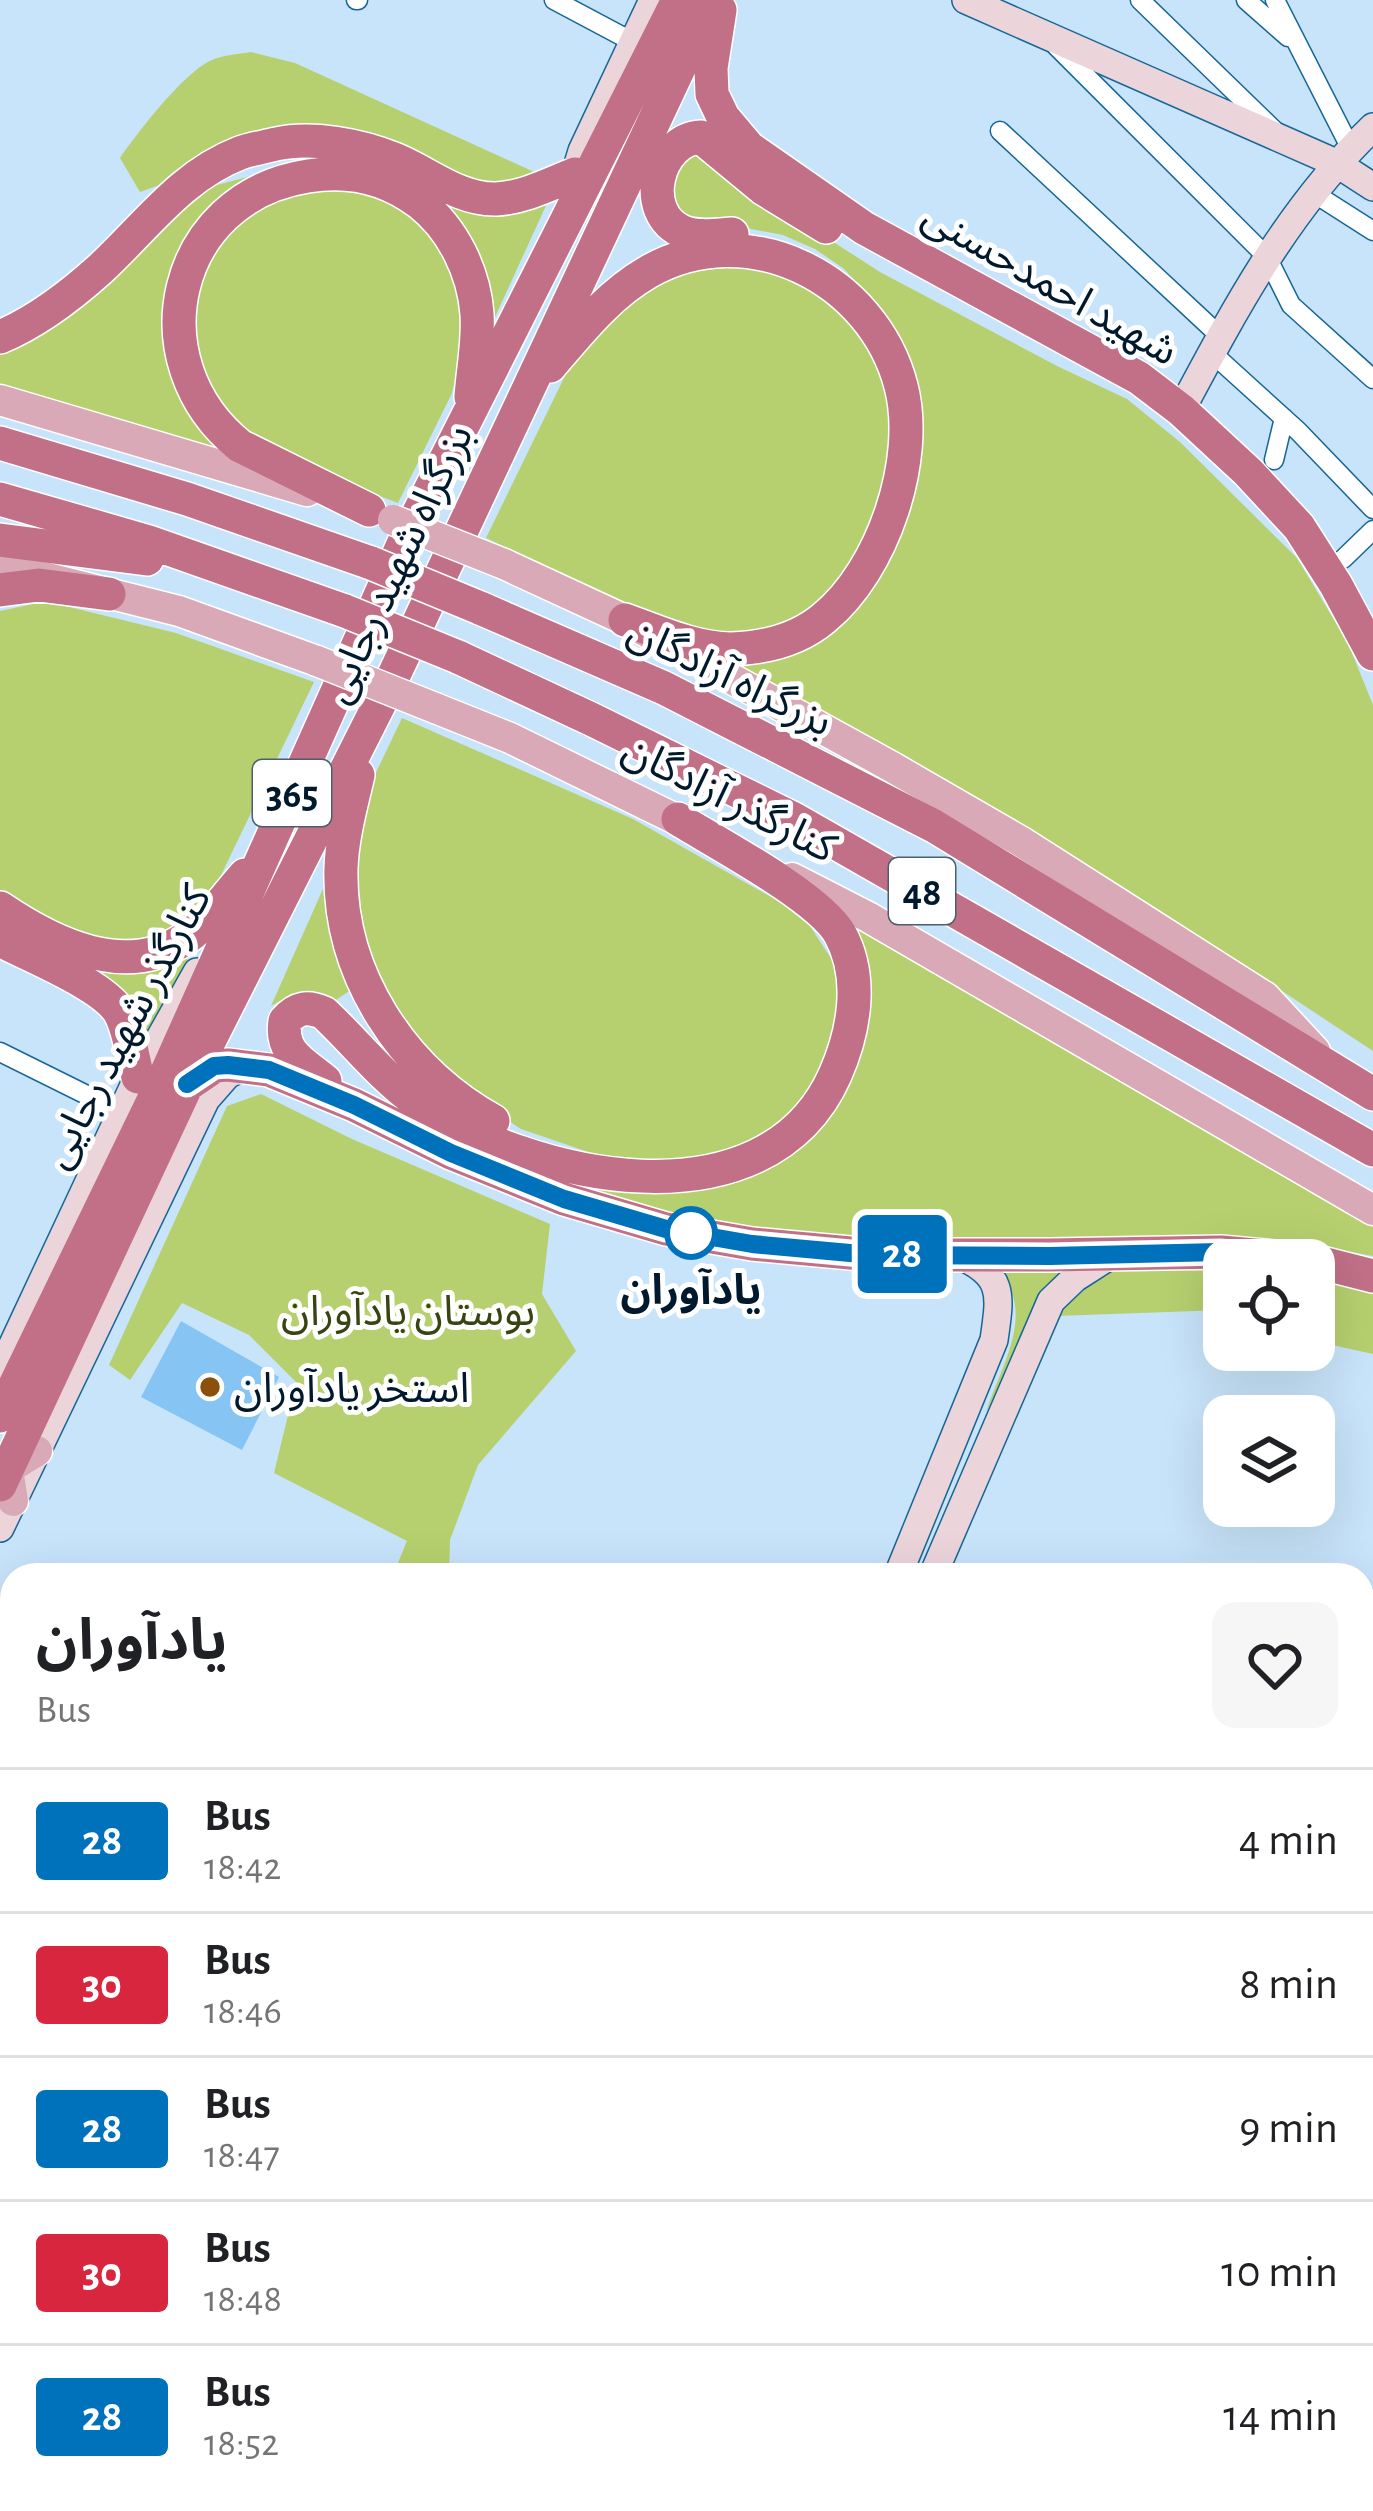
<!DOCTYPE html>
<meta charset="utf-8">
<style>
:root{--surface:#fff;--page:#f6f6f6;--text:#202124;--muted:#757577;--line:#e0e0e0}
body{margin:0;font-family:"Alegreya Sans","Noto Sans Arabic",sans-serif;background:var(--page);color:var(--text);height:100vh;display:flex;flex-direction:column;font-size:45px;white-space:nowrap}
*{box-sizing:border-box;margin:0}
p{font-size:39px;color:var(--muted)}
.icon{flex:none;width:66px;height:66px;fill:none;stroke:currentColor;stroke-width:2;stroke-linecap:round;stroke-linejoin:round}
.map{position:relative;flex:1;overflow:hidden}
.side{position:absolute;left:0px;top:1563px;width:1374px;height:948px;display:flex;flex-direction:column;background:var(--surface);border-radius:36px 36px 0 0;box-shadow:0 12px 48px #0002}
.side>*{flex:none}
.badge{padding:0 24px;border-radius:9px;font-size:42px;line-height:78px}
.tools{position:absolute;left:1203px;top:1239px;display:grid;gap:24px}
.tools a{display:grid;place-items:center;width:132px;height:132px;border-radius:24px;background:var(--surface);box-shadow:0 12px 48px #0002;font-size:60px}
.map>.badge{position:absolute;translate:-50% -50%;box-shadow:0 0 0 6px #fff}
.round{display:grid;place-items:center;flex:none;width:126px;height:126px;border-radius:24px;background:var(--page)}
.head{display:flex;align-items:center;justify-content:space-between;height:204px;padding:0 36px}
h1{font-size:57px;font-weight:700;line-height:90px}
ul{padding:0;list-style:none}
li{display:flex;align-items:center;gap:36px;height:144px;padding:0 36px;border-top:3px solid var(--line)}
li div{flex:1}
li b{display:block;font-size:45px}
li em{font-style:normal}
li .badge{min-width:132px;font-weight:700;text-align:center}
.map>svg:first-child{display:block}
</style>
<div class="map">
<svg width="1373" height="2511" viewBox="0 0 1373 2511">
<rect width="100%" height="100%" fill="#c8e4fa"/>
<!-- green -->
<path fill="#b6d06f" d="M 251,52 L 295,63 L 541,175 L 486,189 L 361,139 L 179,178 L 140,192 L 120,158 C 138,132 184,72 212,60 C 223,55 239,54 251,52 Z
M 689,149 L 880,272 L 1057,366 L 1127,399 L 1180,442 L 1297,558 L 1348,643 L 1373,705 L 1373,1051 C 1289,996 1205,939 1120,885 C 991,804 857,730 723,658 L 771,655 L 889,535 L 895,341 L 866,292 L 843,268 L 815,249 L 783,235 L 746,228 L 696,225 L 674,211 L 671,172 Z
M 266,172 L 169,314 L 241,457 L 0,388 L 0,353 L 32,340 L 70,316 L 176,213 L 213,186 Z
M 411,182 L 555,186 L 490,328 Z
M 299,186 L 368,189 L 413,211 L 446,255 L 464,309 L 462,351 L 452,393 L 398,503 L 264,452 L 210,400 L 189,317 L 222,233 Z
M 710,262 L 776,268 L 835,300 L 888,380 L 892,446 L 877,503 L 859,547 L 837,586 L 810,613 L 746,640 L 667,623 L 486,538 L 582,341 L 619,303 Z
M 33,604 L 57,604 L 176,633 L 314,682 L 211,896 L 155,945 L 93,942 L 0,897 L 0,611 Z
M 402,718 L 633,819 L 780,902 L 810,926 L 834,963 L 841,994 L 824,1076 L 772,1136 L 675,1164 L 597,1155 L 521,1129 L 464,1092 L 377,993 L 351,880 L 362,802 Z
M 330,873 L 355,987 L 336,1000 C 313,984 293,993 271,1006 Z
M 847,921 L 1373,1225 L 1373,1256 L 1313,1245 L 1235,1236 L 813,1241 L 705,1224 L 571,1184 L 472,1144 L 643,1187 L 825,1113 Z
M 34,939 L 196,942 L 142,1048 Z
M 261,1094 L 352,1139 L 550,1224 L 542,1294 L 576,1351 L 478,1465 L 450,1540 L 449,1575 L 393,1575 L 407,1541 L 274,1473 L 296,1382 L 249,1335 L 182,1303 L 130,1380 L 109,1365 L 227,1106 Z
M 1127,1269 L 1224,1271 L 1224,1310 L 1056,1316 L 1089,1277 Z
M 1017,1270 L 1061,1272 L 1054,1280 L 986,1412 C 999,1370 1039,1309 997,1273 Z
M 1314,1276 L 1373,1290 L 1373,1354 L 1314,1341 Z"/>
<!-- water -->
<path fill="#86c4f3" d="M 181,1321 L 279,1377 L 242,1450 L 141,1397 Z"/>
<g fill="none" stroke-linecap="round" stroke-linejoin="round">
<!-- street casing -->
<g stroke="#176696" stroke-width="21">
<path id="street" d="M 356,0 L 358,0
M 554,0 L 633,42
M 1140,0 L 1274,130
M 1246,0 L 1288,37
M 1275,0 L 1351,149
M 1056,46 L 1267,257 L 1291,305 L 1373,379
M 1000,131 L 1220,336
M 1312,192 L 1373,231
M 1212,353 L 1298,431 L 1373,509
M 1274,460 L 1284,418
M 1343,559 L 1373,530
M 0,1052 L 121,1112
M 1362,1792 L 1373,1800
M 1362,1940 L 1373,1948
M 0,1994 L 12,1999
M 1362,2088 L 1373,2097
M 1362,2255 L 1373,2263
M 0,2273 L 12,2256
M 1362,2462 L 1373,2448
M 1324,2511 L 1333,2499"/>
</g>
<!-- secondary casing -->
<g stroke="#176696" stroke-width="30">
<path id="secondary" d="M 966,0 L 1336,163 L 1373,187
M 574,195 L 575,174 L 582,151 L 653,0
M 1181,410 C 1236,307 1288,209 1373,127
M 0,1372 L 138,1077 L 197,972
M 0,1528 L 206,1099 L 227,1075 L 244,1066
M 898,1575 L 994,1340 C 1000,1297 1006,1275 958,1255
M 933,1575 L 1051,1301 L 1075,1278 L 1114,1253
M 1362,1616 L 1373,1624
M 1362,1641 L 1373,1648
M 1292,2499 L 1293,2511
M 539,2511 L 544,2499"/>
</g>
<!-- primary casing -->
<g stroke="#fff" stroke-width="33">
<path id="primary" d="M 0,400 L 307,491
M 504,564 L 625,620 L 892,767 L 1020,841 L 1265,997 L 1315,1051
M 0,566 L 179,611 L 317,661
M 435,708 L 510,738 L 696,829
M 792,878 L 868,917 L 1373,1210
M 13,1501 L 8,1469 L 37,1451"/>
</g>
<!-- highway casing -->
<g stroke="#fff" stroke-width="36">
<path id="highway" d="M 720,10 L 711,68 L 712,94 L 723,117 L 749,148 L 864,228 L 1139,378 L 1181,410 L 1248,472 L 1299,527 L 1336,585 L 1373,654
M 732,234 C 716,235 698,238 683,232 C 638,213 657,139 701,137 L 764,189 L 826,227
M 0,337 C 36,322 70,296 99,270 C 144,229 180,176 240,153 C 251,149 264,147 276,144 C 312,136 360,145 394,159 C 427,172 458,200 496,199 C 523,198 550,184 575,174
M 550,366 C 580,331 608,295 648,272 C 748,215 873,278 901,386 C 920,459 883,570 824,618 C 798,640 764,648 731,649 C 695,649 659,632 625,620
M 0,443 L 187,499 L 371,563
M 0,499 L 149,542 L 345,611
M 369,510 L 240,446 C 135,362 171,197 308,176 C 349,169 386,177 420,203 C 453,229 474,272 477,314 C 479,341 473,370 471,397
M 0,540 L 147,559
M 0,590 L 39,585 L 109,594
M 480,608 L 664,688 L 934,826 L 1373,1094
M 458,657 L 591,719 L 794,819 L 1373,1150
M 358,775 C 351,805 342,837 341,868 C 338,974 402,1070 493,1121
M 0,908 C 53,944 126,980 186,938 C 209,922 226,896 245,875
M 0,940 C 30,956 104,985 120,1013 C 130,1032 132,1057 138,1077
M 325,1081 C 302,1062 280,1053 285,1021 C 297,1007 308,1006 324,1013 C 355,1042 381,1076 416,1101 C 528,1179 765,1232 835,1075 C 854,1032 864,978 840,934 C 819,897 717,843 678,819
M 187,1085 L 215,1066 L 228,1065 L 269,1070 L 354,1105 L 451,1153 L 564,1199 L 666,1229 L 752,1244 L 872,1255 L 1050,1255 L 1221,1252 L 1308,1260
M 1314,1261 L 1373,1276
M 0,1416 L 166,1074 L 405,540 L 678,0
M 0,1485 L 187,1085 L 394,675 L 711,0"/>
</g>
<!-- street -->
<use href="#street" stroke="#fff" stroke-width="18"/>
<!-- secondary -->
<use href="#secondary" stroke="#ecd4db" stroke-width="27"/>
<!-- primary -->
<use href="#primary" stroke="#daa9b8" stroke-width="30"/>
<!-- highway -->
<use href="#highway" stroke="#c17088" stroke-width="33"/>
<!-- primary-bridge casing -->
<g stroke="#fff" stroke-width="33" stroke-linecap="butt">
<path id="primary-bridge" d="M 393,520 L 504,564
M 317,661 L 435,708"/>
</g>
<!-- highway-bridge casing -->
<g stroke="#fff" stroke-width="36" stroke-linecap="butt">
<path id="highway-bridge" d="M 371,563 L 480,608
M 345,611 L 458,657"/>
</g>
<!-- primary-bridge -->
<use href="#primary-bridge" stroke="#daa9b8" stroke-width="30"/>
<!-- highway-bridge -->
<use href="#highway-bridge" stroke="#c17088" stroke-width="33"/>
</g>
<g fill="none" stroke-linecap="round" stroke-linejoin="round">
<!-- line casing -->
<g stroke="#fff" stroke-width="27">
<path id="line" d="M 187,1084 L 214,1066 L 228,1065 L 269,1070 L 354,1105 L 451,1153 L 564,1199 L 666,1229 L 752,1244 L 872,1255 L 1050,1256 L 1220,1252 L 1308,1260"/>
</g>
<!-- line -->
<use href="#line" stroke="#0072bc" stroke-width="18"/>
</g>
<!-- markers -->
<circle fill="#fff" stroke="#0072bc" stroke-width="6" cx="691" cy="1233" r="24"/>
<circle fill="#8b500c" stroke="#fff" stroke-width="4.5" cx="210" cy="1387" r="12"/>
<g text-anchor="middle" stroke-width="10" stroke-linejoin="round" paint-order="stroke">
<!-- shield labels -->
<g fill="#fff" stroke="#4c5e6b" stroke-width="3">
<rect x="253" y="760" width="78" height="66" rx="9"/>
<rect x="889" y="858" width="66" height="66" rx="9"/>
</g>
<g font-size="39" font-weight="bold" fill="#00192c">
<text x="292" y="807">365</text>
<text x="922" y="905">48</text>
</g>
<!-- street labels -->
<g font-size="42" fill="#00192c" stroke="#fff">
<text transform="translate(1051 282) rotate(30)" y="15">شهید احمدحسنی</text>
<text transform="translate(396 563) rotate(-65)" y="15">بزرگراه شهید رجایی</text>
<text transform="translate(731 675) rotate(26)" y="15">بزرگراه آزادگان</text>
<text transform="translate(730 797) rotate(27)" y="15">کنارگذر آزادگان</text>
<text transform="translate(125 1026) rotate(-62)" y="15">کنارگذر شهید رجایی</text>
</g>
<!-- stop labels -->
<g font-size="42" font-weight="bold" fill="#00192c" stroke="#fff">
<text x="691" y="1304">یادآوران</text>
</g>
<!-- park labels -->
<g font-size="42" fill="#384412" stroke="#fff">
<text x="408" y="1325">بوستان یادآوران</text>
</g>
<!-- poi labels -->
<g font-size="42" fill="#00192c" stroke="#fff" text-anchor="start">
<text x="234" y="1402">استخر یادآوران</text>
</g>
</g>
</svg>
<div class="tools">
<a><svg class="icon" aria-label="locate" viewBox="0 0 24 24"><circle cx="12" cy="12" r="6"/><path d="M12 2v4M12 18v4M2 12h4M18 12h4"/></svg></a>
<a><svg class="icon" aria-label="layers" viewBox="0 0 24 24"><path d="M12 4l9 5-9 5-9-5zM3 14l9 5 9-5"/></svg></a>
</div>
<b class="badge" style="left:902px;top:1254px;background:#0072bc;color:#fff">28</b>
<section class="side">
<div class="head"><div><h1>یادآوران</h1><p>Bus</p></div><a class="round"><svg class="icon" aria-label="heart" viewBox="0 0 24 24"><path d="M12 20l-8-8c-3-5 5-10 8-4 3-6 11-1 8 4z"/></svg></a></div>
<ul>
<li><span class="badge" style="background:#0072bc;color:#fff">28</span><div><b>Bus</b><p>18:42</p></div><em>4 min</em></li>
<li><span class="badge" style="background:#d7263d;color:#fff">30</span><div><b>Bus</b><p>18:46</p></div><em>8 min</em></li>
<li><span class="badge" style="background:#0072bc;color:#fff">28</span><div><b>Bus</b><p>18:47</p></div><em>9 min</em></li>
<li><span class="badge" style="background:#d7263d;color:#fff">30</span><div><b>Bus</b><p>18:48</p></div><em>10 min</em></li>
<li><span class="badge" style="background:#0072bc;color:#fff">28</span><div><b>Bus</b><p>18:52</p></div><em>14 min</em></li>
</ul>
</section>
</div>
